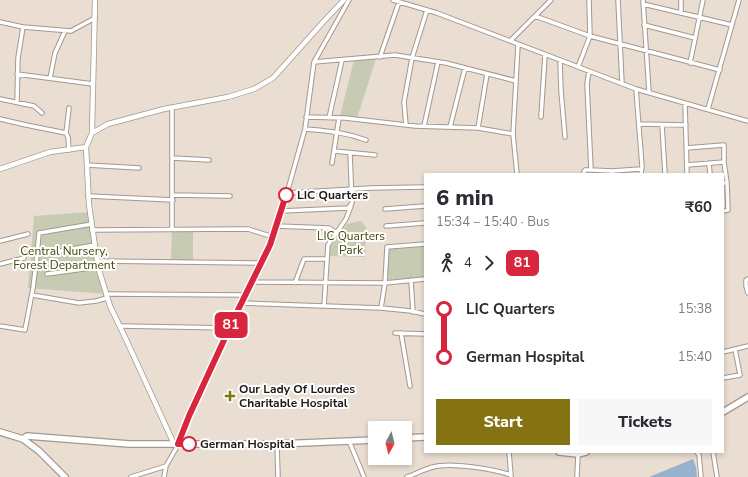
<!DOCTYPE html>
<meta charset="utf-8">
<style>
:root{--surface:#fff;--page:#f7f7f7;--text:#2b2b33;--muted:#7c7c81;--accent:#847213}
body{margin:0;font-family:"Nunito Sans",sans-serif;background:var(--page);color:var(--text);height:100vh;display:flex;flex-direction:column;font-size:15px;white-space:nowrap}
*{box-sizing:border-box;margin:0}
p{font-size:13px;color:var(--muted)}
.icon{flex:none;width:22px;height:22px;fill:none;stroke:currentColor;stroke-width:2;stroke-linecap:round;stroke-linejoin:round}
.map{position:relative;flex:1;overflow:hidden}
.drawer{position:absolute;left:424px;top:173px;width:300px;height:280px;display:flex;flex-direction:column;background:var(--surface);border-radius:0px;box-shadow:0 2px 6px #0003}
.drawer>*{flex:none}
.badge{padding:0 8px;border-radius:6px;font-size:14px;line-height:26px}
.needle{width:26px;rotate:187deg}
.buttons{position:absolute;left:368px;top:421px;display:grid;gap:8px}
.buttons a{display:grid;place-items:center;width:44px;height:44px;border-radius:0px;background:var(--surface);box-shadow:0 2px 6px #0003;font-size:20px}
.map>.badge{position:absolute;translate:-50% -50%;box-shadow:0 0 0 2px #fff}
.legs{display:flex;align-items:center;gap:6px;height:44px;padding:0 12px;font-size:13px}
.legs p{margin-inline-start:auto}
.overview{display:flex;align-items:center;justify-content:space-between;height:68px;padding:0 12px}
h1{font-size:22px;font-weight:800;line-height:30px}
.cta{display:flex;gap:8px;margin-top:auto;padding:8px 12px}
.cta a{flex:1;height:46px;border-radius:0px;background:var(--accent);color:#fff;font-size:16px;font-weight:800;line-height:46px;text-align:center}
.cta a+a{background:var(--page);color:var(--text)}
ul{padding:0 12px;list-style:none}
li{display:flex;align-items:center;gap:14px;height:48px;font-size:15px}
li i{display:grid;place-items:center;width:6px;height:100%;margin:0 5px;background:currentColor}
li i::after{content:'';width:10px;height:10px;margin:-5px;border:3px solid;border-radius:50%;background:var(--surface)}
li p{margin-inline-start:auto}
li:first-child i{background:linear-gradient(#0000 50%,currentColor 0)}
li:last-child i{background:linear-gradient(currentColor 50%,#0000 0)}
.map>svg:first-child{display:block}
</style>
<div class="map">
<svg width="748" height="477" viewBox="0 0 748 477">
<rect width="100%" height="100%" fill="#eaddd2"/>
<!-- green -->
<path fill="#c8cbb3" d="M 376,59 L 357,118 L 340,116 L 354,60 Z
M 90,212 L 98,267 L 106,294 L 28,288 L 34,216 Z
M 361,221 L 366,227 L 365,257 L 330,256 L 330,248 L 347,224 Z
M 172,229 L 193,229 L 193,262 L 171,262 Z
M 425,246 L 425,277 L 387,281 L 389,249 Z"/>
<!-- water -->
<path fill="#98b1cd" d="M 693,459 L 696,467 L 697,477 L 649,477 Z"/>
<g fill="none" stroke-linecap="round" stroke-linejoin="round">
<!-- street casing -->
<g stroke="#a4988e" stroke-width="5.5">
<path id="street" d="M 349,0 L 314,62 L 305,129 L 287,193 L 371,188 L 425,187
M 393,0 L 437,13 L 636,89 L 748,121
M 618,0 L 622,83
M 643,0 L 649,92
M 681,0 L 681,12
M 643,4 L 732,25
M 535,16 L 590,36 L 720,70
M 0,22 L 23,27 L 71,31 L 95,18
M 644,25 L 695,38
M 510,41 L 551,0
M 380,57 L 399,2
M 560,60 L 561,91 L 565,137
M 314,62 L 395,55 L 446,63 L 516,81
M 690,63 L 703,0
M 578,67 L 590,36 L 589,0
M 17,74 L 93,84
M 50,78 L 55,53 L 65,31
M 636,89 L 642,166 L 641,174
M 0,99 L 34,106 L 42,113
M 17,102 L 18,58 L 23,27
M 685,103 L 687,174
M 708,109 L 739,0
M 306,117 L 345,118 L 415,126 L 478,128 L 513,134
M 541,117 L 545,55
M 329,118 L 342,60
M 0,119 L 26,125 L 66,133
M 639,124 L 686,125
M 406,125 L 404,102 L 412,58 L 427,10
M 662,125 L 665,174
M 424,126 L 438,62
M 450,127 L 465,68
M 478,128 L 487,74
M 305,129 C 327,131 345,132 366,140
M 686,148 L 724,145 L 724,162
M 69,150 L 68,137 L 66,133 L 69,108
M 334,151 L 375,155
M 172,158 L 209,160
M 332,163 L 339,118
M 709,163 L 710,174
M 87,165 L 139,168
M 687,165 L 724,162 L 727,183
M 591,170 L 612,171
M 517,174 L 513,134 L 518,45
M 583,174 L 585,170 L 591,170 L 587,84 L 589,71
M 612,174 L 612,171 L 641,169
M 723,183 L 727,183 L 728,210 L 723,211
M 173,195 L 230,196
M 88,196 L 173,200
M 385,209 L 425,206
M 281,211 L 348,208 L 352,203 L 350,153
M 276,226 L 329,228 L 337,233
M 386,226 L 425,223
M 172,229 L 172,107
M 92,230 L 248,229 L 273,237
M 0,241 L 28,234
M 37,255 L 39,233 L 92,224
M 97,261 L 261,263
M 0,264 L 24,258
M 47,274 L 98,267
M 748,279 L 746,280 L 746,286 L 748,293
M 411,280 L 413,312
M 252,282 L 385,283 L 425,279
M 295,283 L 304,259 L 327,259
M 106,294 L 245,295
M 32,295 L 79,303 L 96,301 L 107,298
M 241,303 L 381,308 L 411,311 L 425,314
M 324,306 L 328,245 L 346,219 L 351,206
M 381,308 L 385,283 L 387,247 L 425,244
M 0,326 L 25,330 L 33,288 L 37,255 L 95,245
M 120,326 L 230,328
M 395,333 L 425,334
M 401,333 L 410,386
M 723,352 L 748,346
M 723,378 L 740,375 L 735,349
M 349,441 L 364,477
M 277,444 L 278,477
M 509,452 L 511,476
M 697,452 L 699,455 L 701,477
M 713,452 L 717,477
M 131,477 L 166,466
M 164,477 L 166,466 L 178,445 L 189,417 L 236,314 L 270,245 L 287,193
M 407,477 C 416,474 424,469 433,467 C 451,462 493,469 511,475
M 577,477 L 578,454"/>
</g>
<!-- secondary casing -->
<g stroke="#a4988e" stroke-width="6">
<path id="secondary" d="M 95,0 L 92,133 L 86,147 L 89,205 L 98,267 L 110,306 L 124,335 L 174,444
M 92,133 L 108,124 L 164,109 L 228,97 L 254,89 L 273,78 L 325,20 L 344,0
M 0,169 L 50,152 L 86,147"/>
</g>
<!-- primary casing -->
<g stroke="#a4988e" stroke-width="8">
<path id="primary" d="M 723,412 L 748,397
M 0,432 L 23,439 L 39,451 L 65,477
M 405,438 L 425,437
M 23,439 L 27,436 L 129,444 L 277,444 L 375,440
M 559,452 L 578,454 L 586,452"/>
</g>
<!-- street -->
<use href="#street" stroke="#fff" stroke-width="3.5"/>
<!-- secondary -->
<use href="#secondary" stroke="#fff" stroke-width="4.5"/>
<!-- primary -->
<use href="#primary" stroke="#fff" stroke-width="5.5"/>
</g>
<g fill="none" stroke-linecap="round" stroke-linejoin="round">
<!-- line-1 casing -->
<g stroke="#fff" stroke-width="9">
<path id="line-1" d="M 189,444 L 178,444 L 189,416 L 236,314 L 270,245 L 286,195"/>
</g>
<!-- line-1 -->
<use href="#line-1" stroke="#d7263d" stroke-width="6"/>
</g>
<!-- markers -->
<g fill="#fff" stroke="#d7263d" stroke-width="2">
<circle cx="286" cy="195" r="7"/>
<circle cx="189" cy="444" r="7"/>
</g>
<path fill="#847213" stroke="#fff" stroke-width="1.5" d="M228 390h4v4h4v4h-4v4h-4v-4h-4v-4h4z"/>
<g text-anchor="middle" stroke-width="4" stroke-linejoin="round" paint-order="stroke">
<!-- stop labels -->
<g font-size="12" font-weight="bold" fill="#201b18" stroke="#fff" text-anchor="start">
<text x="297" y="199">LIC Quarters</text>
<text x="200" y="448">German Hospital</text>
</g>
<!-- park labels -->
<g font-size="12" fill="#47490d" stroke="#fff">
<text x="351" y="240">LIC Quarters<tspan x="351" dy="14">Park</tspan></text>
<text x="64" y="255">Central Nursery,<tspan x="64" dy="14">Forest Department</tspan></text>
</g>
<!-- poi labels -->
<g font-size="12" font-weight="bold" fill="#201b18" stroke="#fff" text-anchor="start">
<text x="239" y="393">Our Lady Of Lourdes<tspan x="239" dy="14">Charitable Hospital</tspan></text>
</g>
</g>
</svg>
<div class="buttons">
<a><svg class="needle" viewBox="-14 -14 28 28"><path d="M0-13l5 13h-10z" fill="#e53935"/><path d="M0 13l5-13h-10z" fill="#7c7c81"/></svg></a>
</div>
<b class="badge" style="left:231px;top:325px;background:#d7263d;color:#fff">81</b>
<section class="drawer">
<div class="overview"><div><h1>6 min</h1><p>15:34 – 15:40 · Bus</p></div><b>₹60</b></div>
<div class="legs"><svg class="icon" aria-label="walk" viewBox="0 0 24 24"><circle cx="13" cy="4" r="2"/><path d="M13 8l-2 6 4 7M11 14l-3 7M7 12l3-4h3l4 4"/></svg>4<svg class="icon" aria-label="forward" viewBox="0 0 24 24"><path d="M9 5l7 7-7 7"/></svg><b class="badge" style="background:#d7263d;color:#fff">81</b></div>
<ul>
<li><i style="color:#d7263d"></i><b>LIC Quarters</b><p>15:38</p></li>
<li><i style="color:#d7263d"></i><b>German Hospital</b><p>15:40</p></li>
</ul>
<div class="cta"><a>Start</a><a>Tickets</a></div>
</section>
</div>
